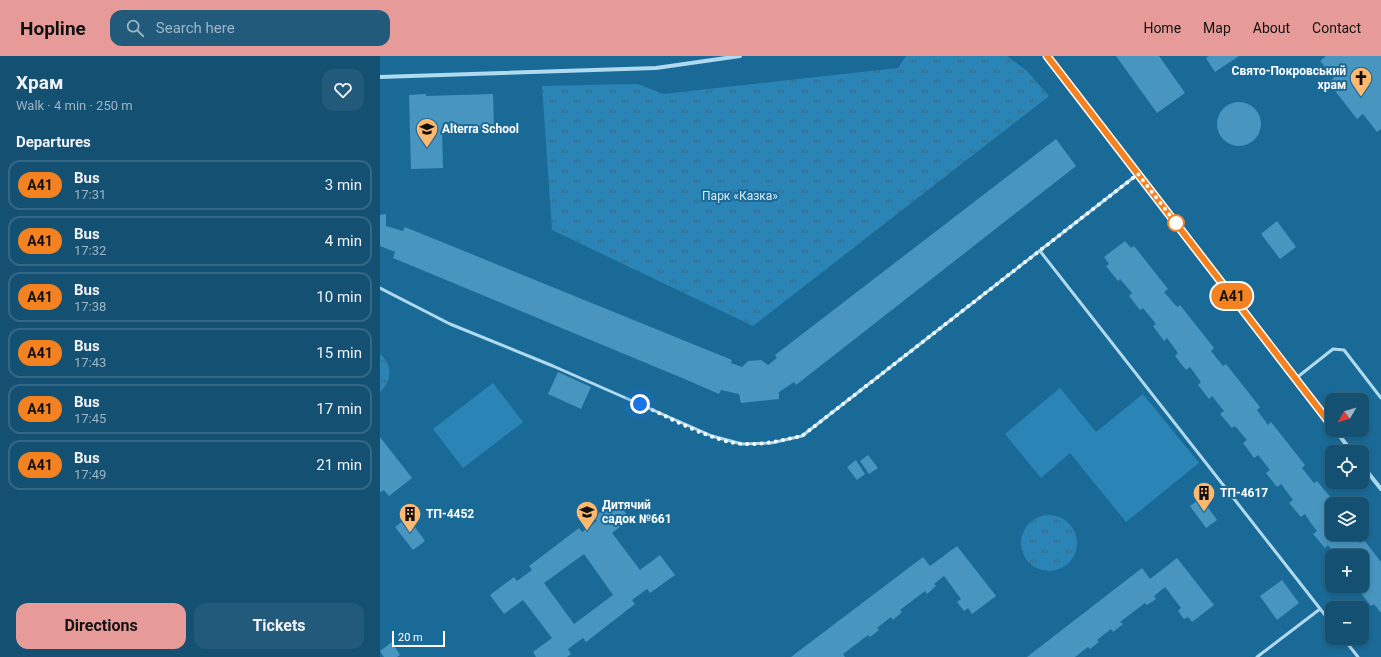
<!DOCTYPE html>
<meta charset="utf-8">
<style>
:root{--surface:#145072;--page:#215a7a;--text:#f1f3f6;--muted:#9db5c4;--line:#336784;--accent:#e69b98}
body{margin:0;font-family:Roboto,sans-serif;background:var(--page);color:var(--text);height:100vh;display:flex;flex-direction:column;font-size:15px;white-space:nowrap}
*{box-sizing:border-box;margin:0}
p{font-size:13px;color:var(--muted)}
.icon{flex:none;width:22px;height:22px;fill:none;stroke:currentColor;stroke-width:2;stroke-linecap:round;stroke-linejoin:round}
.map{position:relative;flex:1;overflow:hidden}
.drawer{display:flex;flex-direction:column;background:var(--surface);width:380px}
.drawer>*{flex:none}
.badge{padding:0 8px;border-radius:13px;font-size:14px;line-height:26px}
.needle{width:26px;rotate:232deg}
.buttons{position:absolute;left:945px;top:337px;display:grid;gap:8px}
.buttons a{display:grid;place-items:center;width:44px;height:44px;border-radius:8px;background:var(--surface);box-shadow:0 2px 6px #0003,0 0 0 1px var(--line);font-size:20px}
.scale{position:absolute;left:12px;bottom:10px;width:53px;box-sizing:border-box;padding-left:4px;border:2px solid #fff;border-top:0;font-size:11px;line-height:14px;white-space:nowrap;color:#fff;-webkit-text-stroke:3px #1a6a98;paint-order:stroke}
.you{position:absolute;width:20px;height:20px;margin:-10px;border:3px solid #fff;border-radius:50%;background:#1a73e8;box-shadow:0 0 0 6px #1a73e833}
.map>.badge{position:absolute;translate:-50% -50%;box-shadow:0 0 0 2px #fff}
h2{padding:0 16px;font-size:15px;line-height:36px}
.round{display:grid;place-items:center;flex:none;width:42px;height:42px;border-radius:12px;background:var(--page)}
.summary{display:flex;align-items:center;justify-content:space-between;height:68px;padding:0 16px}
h1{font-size:19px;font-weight:700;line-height:30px}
.action{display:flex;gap:8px;margin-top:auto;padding:8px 16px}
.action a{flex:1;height:46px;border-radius:12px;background:var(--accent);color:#111;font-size:16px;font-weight:700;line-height:46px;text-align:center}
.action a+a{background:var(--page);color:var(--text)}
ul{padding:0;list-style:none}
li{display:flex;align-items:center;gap:12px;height:50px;margin:0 8px 6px;padding:0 8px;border:2px solid var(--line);border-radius:12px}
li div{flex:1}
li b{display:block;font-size:15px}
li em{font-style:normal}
li .badge{min-width:44px;font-weight:700;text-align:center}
header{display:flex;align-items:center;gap:24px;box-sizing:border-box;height:56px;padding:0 20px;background:var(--accent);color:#111}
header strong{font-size:19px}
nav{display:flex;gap:22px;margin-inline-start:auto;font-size:14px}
.search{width:280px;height:36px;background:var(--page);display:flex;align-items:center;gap:10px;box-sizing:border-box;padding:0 14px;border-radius:12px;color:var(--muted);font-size:15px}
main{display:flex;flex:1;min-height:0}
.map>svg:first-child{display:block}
</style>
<header>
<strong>Hopline</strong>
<div class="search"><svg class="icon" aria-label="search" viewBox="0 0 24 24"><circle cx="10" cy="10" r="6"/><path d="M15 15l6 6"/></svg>Search here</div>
<nav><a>Home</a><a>Map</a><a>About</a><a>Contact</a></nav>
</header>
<main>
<section class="drawer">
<div class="summary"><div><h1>Храм</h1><p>Walk · 4 min · 250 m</p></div><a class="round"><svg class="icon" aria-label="heart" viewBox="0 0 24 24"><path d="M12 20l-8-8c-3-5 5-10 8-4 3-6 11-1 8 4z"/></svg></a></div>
<h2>Departures</h2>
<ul>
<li><span class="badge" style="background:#f58220;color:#111">A41</span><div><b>Bus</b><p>17:31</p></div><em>3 min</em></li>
<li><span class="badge" style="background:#f58220;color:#111">A41</span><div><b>Bus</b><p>17:32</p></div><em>4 min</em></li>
<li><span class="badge" style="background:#f58220;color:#111">A41</span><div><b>Bus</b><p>17:38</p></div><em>10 min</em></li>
<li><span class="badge" style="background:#f58220;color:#111">A41</span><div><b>Bus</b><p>17:43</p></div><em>15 min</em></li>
<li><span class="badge" style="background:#f58220;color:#111">A41</span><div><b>Bus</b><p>17:45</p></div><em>17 min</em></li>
<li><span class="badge" style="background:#f58220;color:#111">A41</span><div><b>Bus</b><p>17:49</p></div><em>21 min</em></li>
</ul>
<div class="action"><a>Directions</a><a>Tickets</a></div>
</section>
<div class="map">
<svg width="1001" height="601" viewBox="0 0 1001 601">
<defs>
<pattern id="grass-tufts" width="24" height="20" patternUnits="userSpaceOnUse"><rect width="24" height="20" fill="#2a84b5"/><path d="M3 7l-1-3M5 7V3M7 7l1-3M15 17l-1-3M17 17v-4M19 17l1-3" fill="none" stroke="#396b86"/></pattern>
</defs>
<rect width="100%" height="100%" fill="#1a6a98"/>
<!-- grass -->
<path fill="url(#grass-tufts)" d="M 526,0 L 627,0 L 647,15 L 669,40 L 373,270 L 172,174 L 162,30 L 258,28 L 283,38 L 518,12 Z
M 0,298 C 13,308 12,325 0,336 Z
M641 487a28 28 0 1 1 56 0a28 28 0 1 1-56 0Z"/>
<!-- pitch -->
<path fill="#2a84b5" d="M 113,327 L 143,366 L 83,412 L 53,373 Z
M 680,332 L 716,376 L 763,338 L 819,407 L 746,466 L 690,397 L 661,422 L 625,378 Z"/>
<!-- building -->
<path fill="#4895c0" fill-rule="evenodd" d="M 736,0 L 779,0 L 805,37 L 777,57 Z
M 829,0 L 859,0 L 835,16 L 826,2 Z
M 946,0 L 1001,0 L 1001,73 L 997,76 L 983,58 L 977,63 L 948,26 L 954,22 L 940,5 Z
M 46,38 L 46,40 L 113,38 L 114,73 L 62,75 L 63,112 L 31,113 L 29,39 Z
M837 68a22 22 0 1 1 44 0a22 22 0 1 1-44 0Z
M 676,83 L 696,110 L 416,329 L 414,326 L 399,336 L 399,343 L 361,347 L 359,338 L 341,334 L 339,338 L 307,324 L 13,202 L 15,196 L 0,190 L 0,159 L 6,158 L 6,170 L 23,175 L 25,171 L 352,304 L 351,307 L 362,311 L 368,305 L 381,304 L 388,309 L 397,302 L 395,299 Z
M 897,165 L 916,191 L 900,203 L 881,178 Z
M 745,185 L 751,192 L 754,190 L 788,233 L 784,236 L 797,251 L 800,249 L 834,292 L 831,295 L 843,310 L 846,308 L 880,351 L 877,354 L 888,369 L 891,366 L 925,409 L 922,412 L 934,427 L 937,425 L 956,448 L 952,448 L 952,478 L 973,478 L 980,487 L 984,484 L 1001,506 L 1001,557 L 994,548 L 991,550 L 980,536 L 983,533 L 980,530 L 982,530 L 982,500 L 957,500 L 948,489 L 945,492 L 933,478 L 937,475 L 930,466 L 925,458 L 921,461 L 909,447 L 913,444 L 901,428 L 897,431 L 886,417 L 890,414 L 878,399 L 874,402 L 863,387 L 867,384 L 855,370 L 852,372 L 840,358 L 844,355 L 832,340 L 829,343 L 818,329 L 821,326 L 810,311 L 806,314 L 795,300 L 798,297 L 787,282 L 784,285 L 773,270 L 776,268 L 763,252 L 760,254 L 749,240 L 752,237 L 740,223 L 738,225 L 726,210 L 729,208 L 724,201 Z
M 178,316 L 211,331 L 201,353 L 168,338 Z
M 0,381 L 32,422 L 9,440 L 4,434 L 1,436 L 0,435 Z
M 488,399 L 498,412 L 489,418 L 480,405 Z
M 476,404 L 485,418 L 477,424 L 467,411 Z
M 821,442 L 837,464 L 826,472 L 810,450 Z
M 236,444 L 250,463 L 232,477 L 260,514 L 280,499 L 295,519 L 270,537 L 267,533 L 252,544 L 255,548 L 206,586 L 203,582 L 188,593 L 191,598 L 187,601 L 156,601 L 153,596 L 172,582 L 143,544 L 124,558 L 110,539 L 134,521 L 137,525 L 152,514 L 149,510 L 199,472 L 202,476 L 217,465 L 214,461 ZM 204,498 L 233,539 L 194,568 L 164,527 Z
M 28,461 L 45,485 L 33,494 L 15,471 Z
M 577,490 L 616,540 L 592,558 L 588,552 L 584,555 L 577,546 L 581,543 L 564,520 L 554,528 L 556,530 L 547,538 L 545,535 L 520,554 L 522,556 L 513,564 L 511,561 L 497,572 L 499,574 L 490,581 L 488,579 L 463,598 L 465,601 L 411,601 L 543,501 L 550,510 Z
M 797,502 L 834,549 L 812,566 L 808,561 L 804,563 L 798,555 L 801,552 L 785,531 L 774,540 L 776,543 L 767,549 L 765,547 L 740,566 L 743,568 L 733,576 L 731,573 L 717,584 L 719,586 L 710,593 L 708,591 L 695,601 L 647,601 L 762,512 L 770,523 Z
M 902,524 L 919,547 L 897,564 L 880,540 Z
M 12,586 L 20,599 L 17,601 L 4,601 L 0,595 Z"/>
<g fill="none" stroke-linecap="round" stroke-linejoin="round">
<!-- lane -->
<path stroke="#afdaf0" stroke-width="3" d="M 660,195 L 952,568
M 0,232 L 70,268 L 173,310 L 332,380 L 362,388 L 391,387 L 422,380 L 758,118
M 915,323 L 953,293 L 964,294 L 1001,342
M 963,582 L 978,601
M 877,601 L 940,553"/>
<!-- street -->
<path stroke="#afdaf0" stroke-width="4" d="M 667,0 L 952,370
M 0,21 L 276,12 L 360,0
M 955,374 L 972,396
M 982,409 L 1001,433"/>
</g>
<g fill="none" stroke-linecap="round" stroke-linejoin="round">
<!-- line casing -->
<g stroke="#fff" stroke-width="9">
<path id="line" d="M 667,0 L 952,370"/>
</g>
<!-- line -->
<use href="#line" stroke="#f58220" stroke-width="6"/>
<!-- walk -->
<path stroke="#fff" stroke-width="4" stroke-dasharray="0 7.2" d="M 260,348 C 288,361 334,387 364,388 C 384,389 403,384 422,380 L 758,118 L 796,167"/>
</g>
<!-- icons -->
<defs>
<g id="church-pin" transform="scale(1.15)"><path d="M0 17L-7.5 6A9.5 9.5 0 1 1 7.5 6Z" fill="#ffb96f" stroke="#1a6a98"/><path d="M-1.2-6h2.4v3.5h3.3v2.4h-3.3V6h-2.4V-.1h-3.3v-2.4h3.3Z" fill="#111"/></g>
<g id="school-pin" transform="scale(1.15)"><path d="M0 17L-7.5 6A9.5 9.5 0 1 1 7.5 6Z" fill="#ffb96f" stroke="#1a6a98"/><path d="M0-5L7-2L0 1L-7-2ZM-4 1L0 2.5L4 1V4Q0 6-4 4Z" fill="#111"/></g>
<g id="building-pin" transform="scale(1.15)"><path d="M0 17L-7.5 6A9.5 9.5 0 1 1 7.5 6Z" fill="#ffb96f" stroke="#1a6a98"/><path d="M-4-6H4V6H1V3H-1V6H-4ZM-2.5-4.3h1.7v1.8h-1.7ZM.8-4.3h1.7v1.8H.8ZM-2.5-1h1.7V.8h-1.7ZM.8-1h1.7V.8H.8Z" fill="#111"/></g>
</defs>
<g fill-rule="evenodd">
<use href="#church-pin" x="981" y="22"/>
<use href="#school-pin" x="47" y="73"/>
<use href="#building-pin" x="824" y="437"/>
<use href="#school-pin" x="207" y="456"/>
<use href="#building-pin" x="30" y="458"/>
</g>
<!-- markers -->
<circle fill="#fff" stroke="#f58220" stroke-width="2" cx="796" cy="167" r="8"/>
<g text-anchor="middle" stroke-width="4" stroke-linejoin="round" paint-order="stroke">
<!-- poi labels -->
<g font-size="12" font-weight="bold" fill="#fff" stroke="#1a6a98" text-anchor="start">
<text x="966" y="19" text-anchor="end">Свято-Покровський<tspan x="966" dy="14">храм</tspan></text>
<text x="62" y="77">Alterra School</text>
<text x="840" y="441">ТП-4617</text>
<text x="222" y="453">Дитячий<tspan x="222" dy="14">садок №661</tspan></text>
<text x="46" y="462">ТП-4452</text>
</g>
<!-- park labels -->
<g font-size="12" fill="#d6effb" stroke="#1a6a98">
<text x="360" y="144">Парк «Казка»</text>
</g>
</g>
</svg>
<div class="buttons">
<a><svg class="needle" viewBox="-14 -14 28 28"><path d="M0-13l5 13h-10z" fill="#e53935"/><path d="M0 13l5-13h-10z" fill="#9db5c4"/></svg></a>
<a><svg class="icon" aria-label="locate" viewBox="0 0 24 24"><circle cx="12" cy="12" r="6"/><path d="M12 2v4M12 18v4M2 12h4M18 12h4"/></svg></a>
<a><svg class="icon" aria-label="layers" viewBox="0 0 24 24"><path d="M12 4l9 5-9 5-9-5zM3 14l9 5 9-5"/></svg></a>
<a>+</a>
<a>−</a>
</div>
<div class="scale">20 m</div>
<div class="you" style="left:260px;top:348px"></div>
<b class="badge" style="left:852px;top:240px;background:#f58220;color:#111">A41</b>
</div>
</main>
